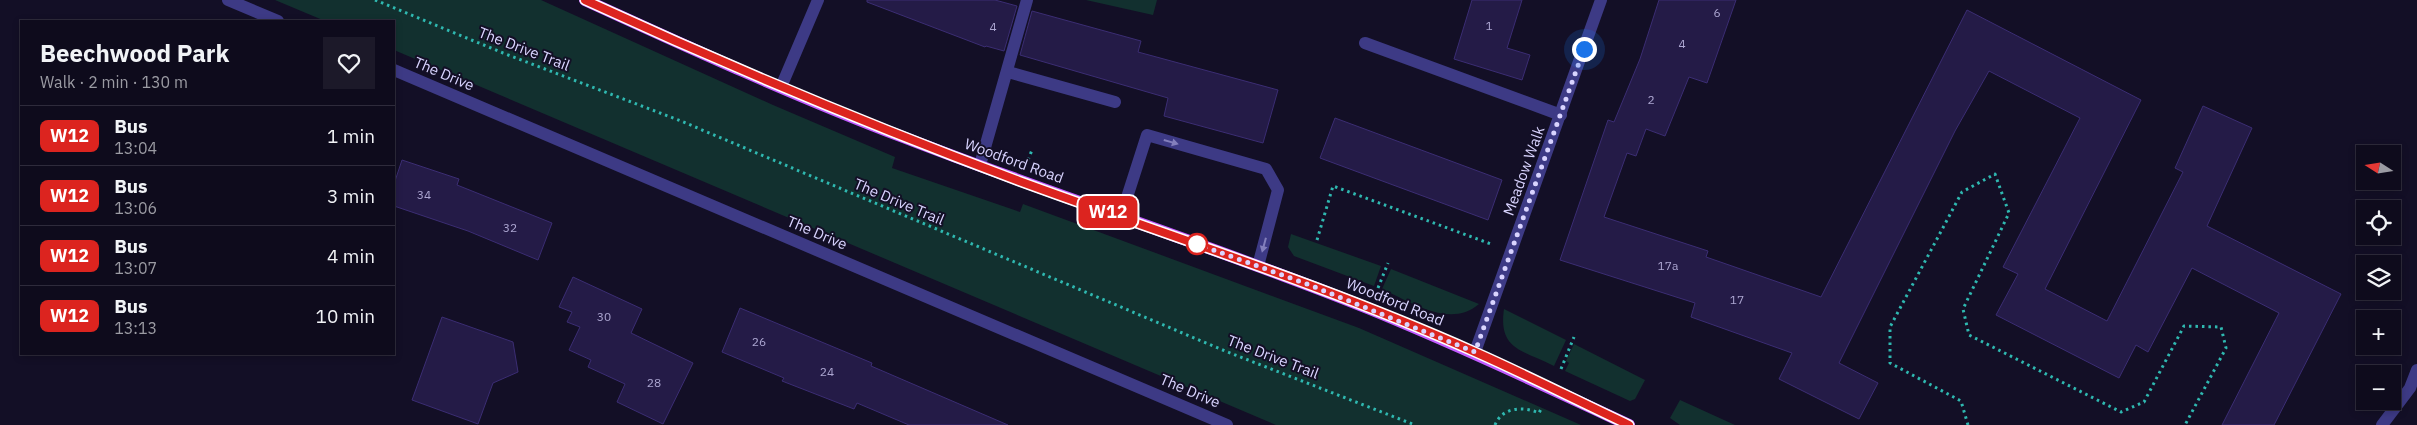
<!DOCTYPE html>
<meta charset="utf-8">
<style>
:root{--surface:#0e0b1c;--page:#1c1929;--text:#f1f3f6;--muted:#9b9ba3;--line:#2e2b3b}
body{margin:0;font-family:"IBM Plex Sans",sans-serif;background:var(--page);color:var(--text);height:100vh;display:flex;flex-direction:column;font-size:19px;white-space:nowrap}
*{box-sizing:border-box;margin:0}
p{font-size:16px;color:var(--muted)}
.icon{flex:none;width:28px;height:28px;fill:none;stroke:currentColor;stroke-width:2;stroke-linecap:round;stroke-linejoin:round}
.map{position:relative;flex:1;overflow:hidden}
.side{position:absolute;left:20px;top:20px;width:375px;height:335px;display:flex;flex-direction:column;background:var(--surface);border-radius:0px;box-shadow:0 2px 8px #0003,0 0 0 1px var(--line)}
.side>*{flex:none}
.badge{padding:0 10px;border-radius:8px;font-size:18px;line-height:32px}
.needle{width:32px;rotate:282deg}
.fabs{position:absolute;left:2356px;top:145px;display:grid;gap:10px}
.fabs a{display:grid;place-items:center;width:45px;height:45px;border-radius:0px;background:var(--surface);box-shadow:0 2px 8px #0003,0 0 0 1px var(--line);font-size:25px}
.you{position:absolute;width:25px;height:25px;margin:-12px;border:4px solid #fff;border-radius:50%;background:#1a73e8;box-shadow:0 0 0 8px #1a73e833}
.map>.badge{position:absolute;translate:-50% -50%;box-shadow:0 0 0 2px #fff}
.round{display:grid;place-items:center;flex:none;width:52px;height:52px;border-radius:0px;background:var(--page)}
.head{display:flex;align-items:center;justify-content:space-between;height:85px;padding:0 20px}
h1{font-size:24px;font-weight:700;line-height:38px}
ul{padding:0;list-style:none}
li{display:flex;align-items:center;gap:15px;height:60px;padding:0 20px;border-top:1px solid var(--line)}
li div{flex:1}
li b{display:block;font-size:19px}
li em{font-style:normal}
li .badge{min-width:55px;font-weight:700;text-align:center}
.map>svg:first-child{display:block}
</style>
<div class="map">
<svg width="2417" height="425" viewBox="0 0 2417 425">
<rect width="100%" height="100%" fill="#130f26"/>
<!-- green -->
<path fill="#12302f" d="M 275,0 L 541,0 L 773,105 L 895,157 L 892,168 L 1020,212 L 1023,204 L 1359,328 L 1581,425 L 1276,425 L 394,50 L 394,21 L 325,21 Z
M 1086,0 L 1157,0 L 1153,15 Z
M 1291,234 L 1381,266 L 1374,286 L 1294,256 L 1288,247 Z
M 1391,269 L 1479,304 C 1450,329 1411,302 1382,289 Z
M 1504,309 L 1566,340 L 1554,366 C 1523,350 1498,350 1504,309 Z
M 1574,344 L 1645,380 L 1635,399 L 1630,401 L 1565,371 L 1569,363 L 1566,361 Z
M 1680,400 L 1735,425 L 1680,425 L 1670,418 Z"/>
<!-- building -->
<path fill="#241b47" stroke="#3b2d73" d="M 867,0 L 995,0 L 1017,6 L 1004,51 L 986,46 L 985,47 L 867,2 Z
M 1472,0 L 1522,0 L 1507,48 L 1530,55 L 1522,80 L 1454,59 Z
M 1659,0 L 1736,0 L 1707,83 L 1689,77 L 1665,136 L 1646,129 L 1636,156 L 1627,153 L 1604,217 L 1708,251 L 1706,257 L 1821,297 L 1967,10 L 2141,100 L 2045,289 L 2107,321 L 2183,172 L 2175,168 L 2203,106 L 2252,128 L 2207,226 L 2341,294 L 2274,425 L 2222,425 L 2279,313 L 2192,268 L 2148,352 L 2136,345 L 2119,378 L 1996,315 L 2018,274 L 2003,267 L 2080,118 L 1989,71 L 1955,131 L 1839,363 L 1878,383 L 1859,419 L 1779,379 L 1792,353 L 1691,317 L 1695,303 L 1560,260 L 1608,120 L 1614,122 L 1640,59 Z
M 1032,11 L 1141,41 L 1138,52 L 1278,90 L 1263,143 L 1164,116 L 1168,98 L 1020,55 Z
M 1335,118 L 1502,180 L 1488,220 L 1320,158 Z
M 402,160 L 459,179 L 457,185 L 552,223 L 538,260 L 468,231 L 394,206 L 394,184 Z
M 573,277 L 642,309 L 631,333 L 693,363 L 663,424 L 617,402 L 625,384 L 588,367 L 591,360 L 569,350 L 580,327 L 567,322 L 572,312 L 559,307 Z
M 740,308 L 872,363 L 871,366 L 1008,425 L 909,425 L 857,403 L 854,409 L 782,381 L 784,378 L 722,352 Z
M 442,317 L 513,342 L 518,372 L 493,383 L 478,424 L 412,400 Z"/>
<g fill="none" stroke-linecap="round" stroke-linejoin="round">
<!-- path -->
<path stroke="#2fb8b0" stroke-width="3" stroke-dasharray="2.5 4" stroke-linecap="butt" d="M 375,0 L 503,53 L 681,121 L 1225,351 L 1415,425
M 1028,160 L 1032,150
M 1317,240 L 1333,186 L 1491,244
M 1378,288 L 1388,263
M 1561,369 L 1574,337
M 1495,425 C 1502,407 1523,406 1539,413 L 1541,409
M 1968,425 L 1961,401 L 1890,363 L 1890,327 L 1962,192 L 1995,174 L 2009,213 L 1963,309 L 1969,335 L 2121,412 L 2144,402 L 2184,326 L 2221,327 L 2226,348 L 2185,425"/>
<!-- service -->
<path stroke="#3d3a85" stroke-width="12" d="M 1365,43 L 1561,115
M 1008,72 L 1115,102
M 980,165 L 1027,0
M 1121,216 L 1147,135 L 1266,169 L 1278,190 L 1258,266
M 2382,425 L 2410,388 L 2417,370"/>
<!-- minor -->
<path stroke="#3d3a85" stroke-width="12" d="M 228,0 L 278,21
M 394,70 L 1227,425
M 781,87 L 818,0
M 1475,352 L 1601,0"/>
<!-- primary -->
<path stroke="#c25bff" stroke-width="12" d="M 585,0 C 690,48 795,96 903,137 C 1058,197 1216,247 1370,309 C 1458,345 1543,385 1629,425"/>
</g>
<!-- one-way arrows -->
<defs><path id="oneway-solid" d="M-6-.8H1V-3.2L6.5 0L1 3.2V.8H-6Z" transform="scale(1.25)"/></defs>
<g fill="#837fbc">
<use href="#oneway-solid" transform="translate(1171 142) rotate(16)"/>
<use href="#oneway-solid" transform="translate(1264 245) rotate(105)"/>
</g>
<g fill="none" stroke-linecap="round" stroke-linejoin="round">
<!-- line casing -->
<g stroke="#fff" stroke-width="11">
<path id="line" d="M 585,0 C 728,66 872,126 1019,181 C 1172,237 1327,286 1475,352 C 1527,375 1578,401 1629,425"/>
</g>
<!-- line -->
<use href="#line" stroke="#dc241f" stroke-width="8"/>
<!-- walk -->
<path stroke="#d9d4ff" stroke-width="5" stroke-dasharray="0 9" d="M 1197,244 L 1307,284 L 1475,352 L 1584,49"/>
</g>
<!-- markers -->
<circle fill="#fff" stroke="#dc241f" stroke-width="2.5" cx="1197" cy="244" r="10"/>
<g text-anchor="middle" stroke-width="4" stroke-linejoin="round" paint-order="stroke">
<!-- number labels -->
<g font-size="12" fill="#aca6d1">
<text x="1717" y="17">6</text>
<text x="1489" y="30">1</text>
<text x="993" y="31">4</text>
<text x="1682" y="48">4</text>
<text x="1651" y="104">2</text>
<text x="424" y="199">34</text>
<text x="510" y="232">32</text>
<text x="1668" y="270">17a</text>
<text x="1737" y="304">17</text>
<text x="604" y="321">30</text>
<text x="759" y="346">26</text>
<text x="827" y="376">24</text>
<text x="654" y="387">28</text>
</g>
<!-- street labels -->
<g font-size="15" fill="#d9d4ff" stroke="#130f26">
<text transform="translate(524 49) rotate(21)" y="5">The Drive Trail</text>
<text transform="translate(444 74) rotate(23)" y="5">The Drive</text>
<text transform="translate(1014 161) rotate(20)" y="5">Woodford Road</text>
<text transform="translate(1524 171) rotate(-70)" y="5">Meadow Walk</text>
<text transform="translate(899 202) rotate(23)" y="5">The Drive Trail</text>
<text transform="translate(817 233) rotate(23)" y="5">The Drive</text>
<text transform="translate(1395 302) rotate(22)" y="5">Woodford Road</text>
<text transform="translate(1273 357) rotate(21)" y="5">The Drive Trail</text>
<text transform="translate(1190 391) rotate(23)" y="5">The Drive</text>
</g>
</g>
</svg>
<div class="fabs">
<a><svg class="needle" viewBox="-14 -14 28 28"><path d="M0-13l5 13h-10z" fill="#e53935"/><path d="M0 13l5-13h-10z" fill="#9b9ba3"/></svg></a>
<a><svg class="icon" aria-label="locate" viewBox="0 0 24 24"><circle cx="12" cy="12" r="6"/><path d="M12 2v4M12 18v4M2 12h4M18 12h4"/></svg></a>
<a><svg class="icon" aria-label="layers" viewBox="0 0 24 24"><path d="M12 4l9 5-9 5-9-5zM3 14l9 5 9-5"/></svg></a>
<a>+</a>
<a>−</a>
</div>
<div class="you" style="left:1584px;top:49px"></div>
<b class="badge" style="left:1108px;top:212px;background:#dc241f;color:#fff">W12</b>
<section class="side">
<div class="head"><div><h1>Beechwood Park</h1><p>Walk · 2 min · 130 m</p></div><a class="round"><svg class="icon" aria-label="heart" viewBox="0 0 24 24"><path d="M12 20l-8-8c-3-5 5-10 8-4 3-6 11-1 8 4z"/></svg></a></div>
<ul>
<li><span class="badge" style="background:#dc241f;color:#fff">W12</span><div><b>Bus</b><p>13:04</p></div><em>1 min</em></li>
<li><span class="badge" style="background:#dc241f;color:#fff">W12</span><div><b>Bus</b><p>13:06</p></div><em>3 min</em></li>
<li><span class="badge" style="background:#dc241f;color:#fff">W12</span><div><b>Bus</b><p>13:07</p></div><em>4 min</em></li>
<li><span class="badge" style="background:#dc241f;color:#fff">W12</span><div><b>Bus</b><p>13:13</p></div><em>10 min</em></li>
</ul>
</section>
</div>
